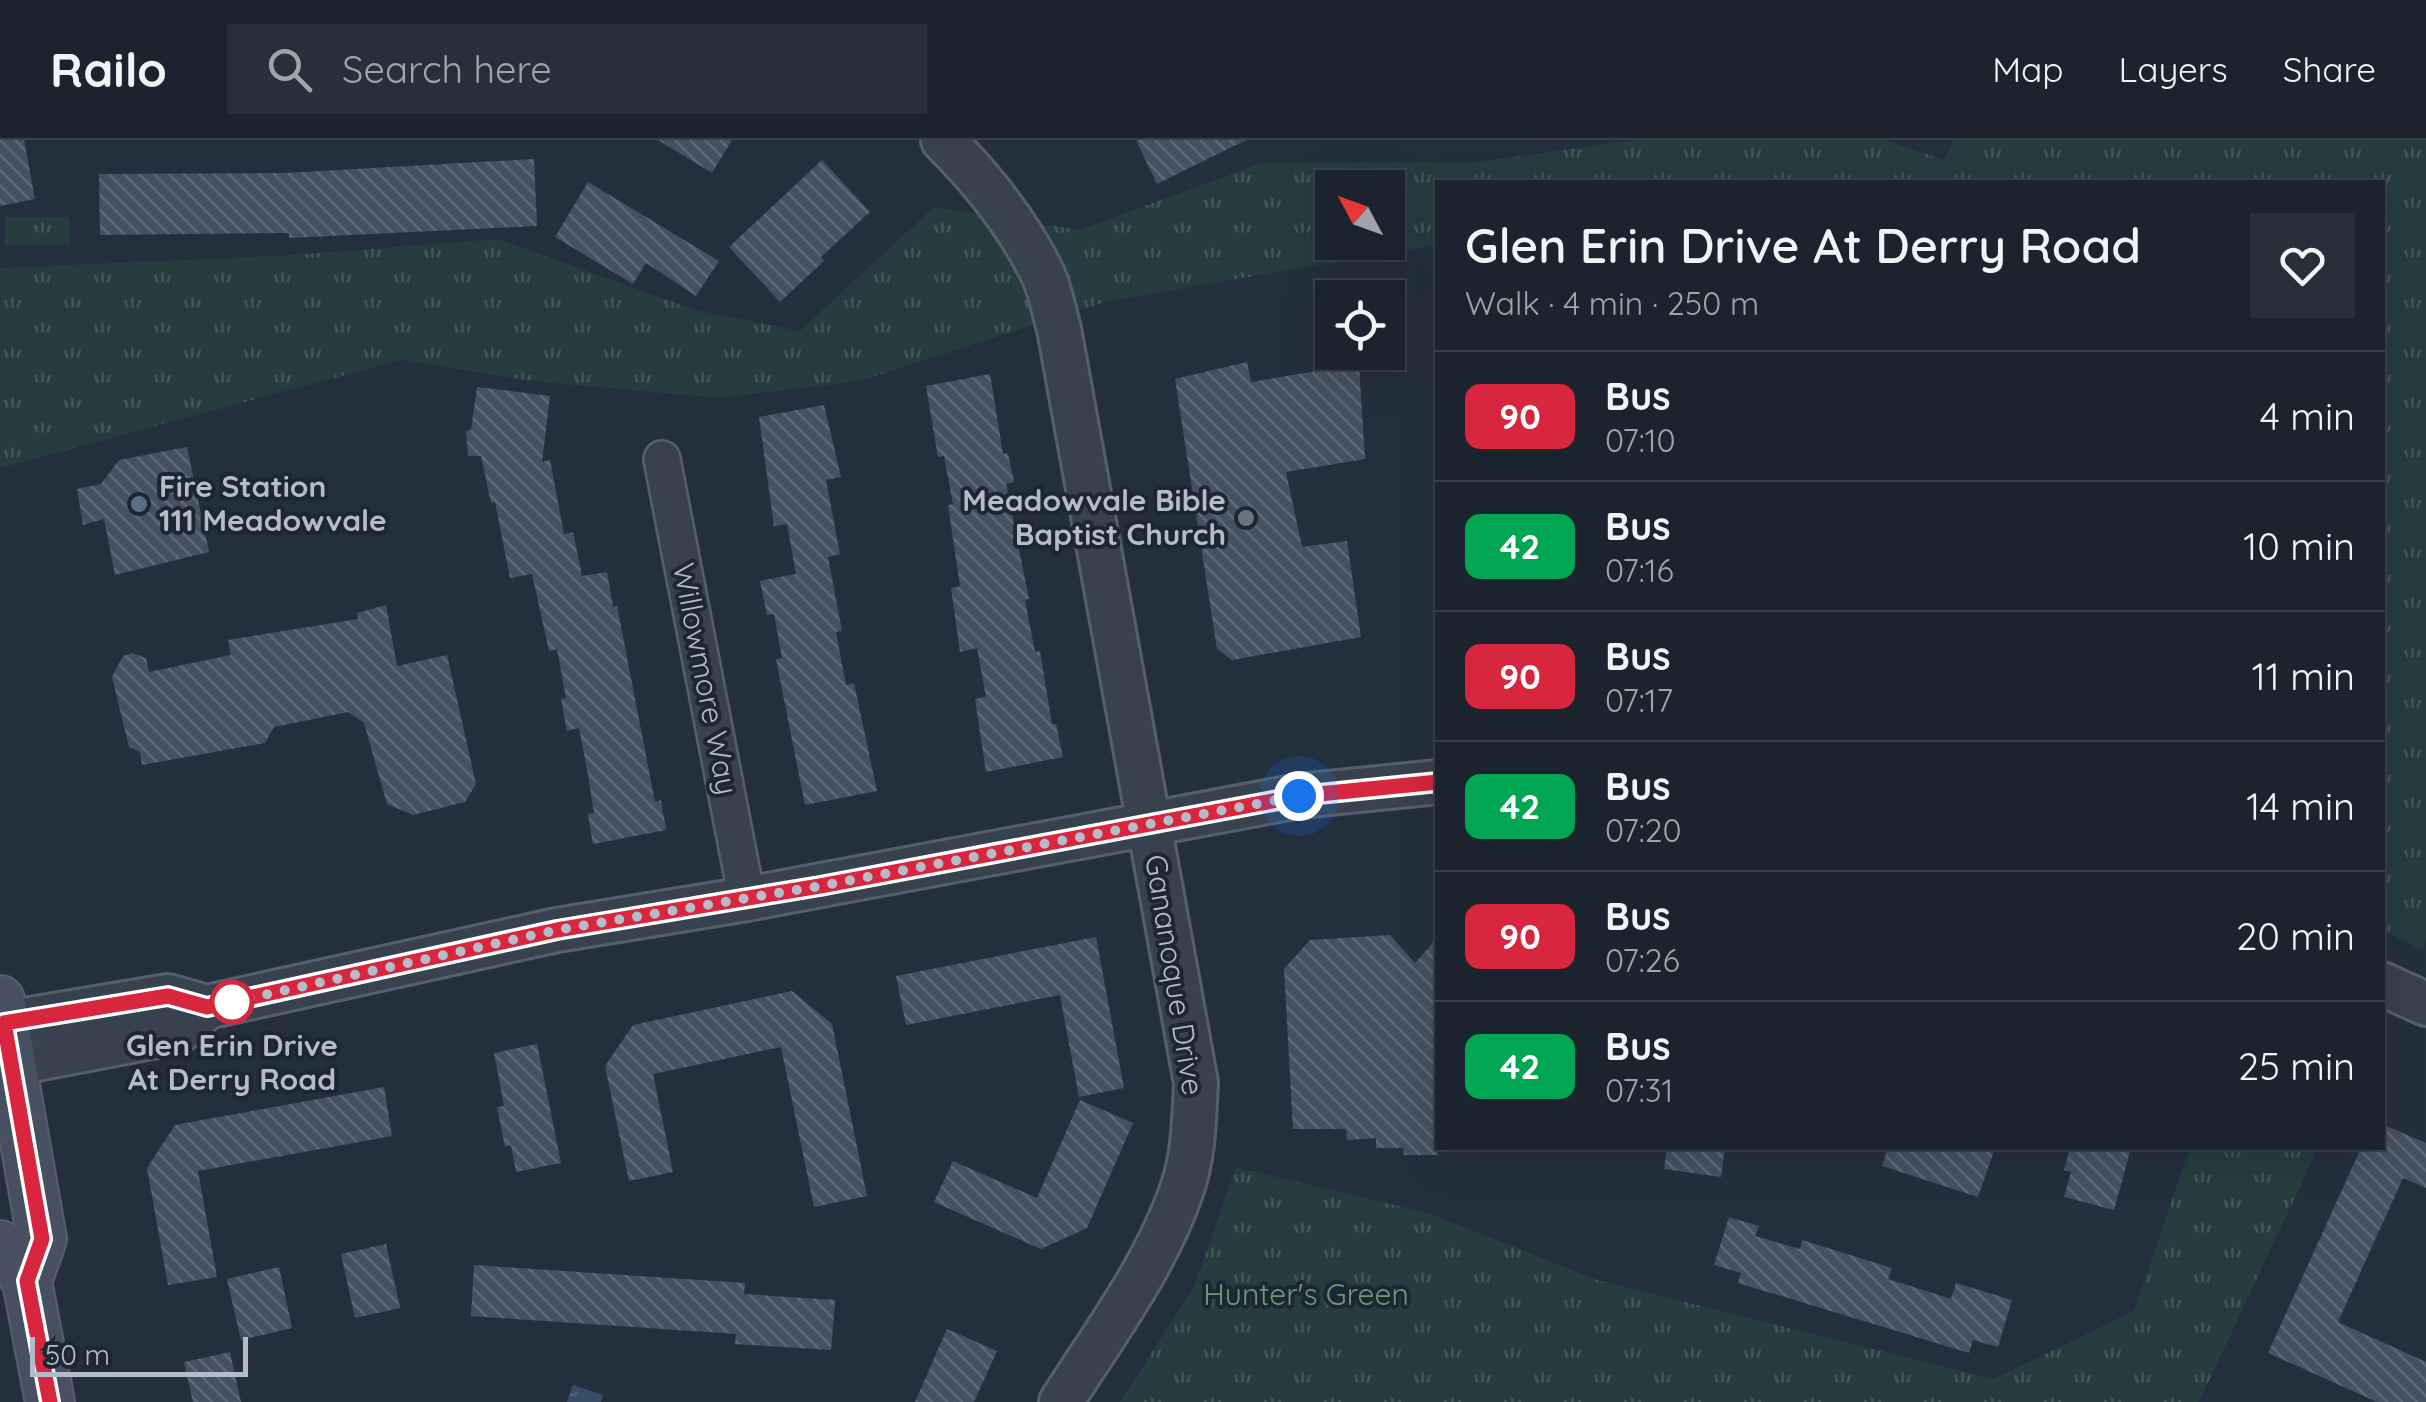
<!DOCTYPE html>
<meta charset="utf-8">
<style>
:root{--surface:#1b232e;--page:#282f3a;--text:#f1f3f6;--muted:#a0a4aa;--line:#39404a}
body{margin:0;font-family:Quicksand,sans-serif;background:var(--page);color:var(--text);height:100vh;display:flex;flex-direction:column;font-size:38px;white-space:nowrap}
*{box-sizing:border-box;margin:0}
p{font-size:32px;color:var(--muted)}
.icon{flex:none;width:55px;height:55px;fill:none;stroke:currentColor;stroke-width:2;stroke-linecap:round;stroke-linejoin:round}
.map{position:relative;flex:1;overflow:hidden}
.details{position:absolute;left:1435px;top:40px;width:950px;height:970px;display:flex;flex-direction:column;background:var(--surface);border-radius:0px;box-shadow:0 10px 40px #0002,0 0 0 2px var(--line)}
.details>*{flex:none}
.badge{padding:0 20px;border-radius:15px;font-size:35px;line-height:65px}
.needle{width:65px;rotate:311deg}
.buttons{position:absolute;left:1315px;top:30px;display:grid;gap:20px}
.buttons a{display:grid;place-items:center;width:90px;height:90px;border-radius:0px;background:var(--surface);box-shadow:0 10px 40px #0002,0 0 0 2px var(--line);font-size:50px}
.scale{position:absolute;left:30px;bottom:25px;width:218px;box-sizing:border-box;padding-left:10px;border:5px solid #b4bcc9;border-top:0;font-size:28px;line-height:35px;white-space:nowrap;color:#b4bcc9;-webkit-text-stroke:8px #1d2633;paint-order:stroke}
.you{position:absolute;width:50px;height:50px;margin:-25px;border:8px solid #fff;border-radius:50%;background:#1a73e8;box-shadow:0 0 0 15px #1a73e833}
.map>.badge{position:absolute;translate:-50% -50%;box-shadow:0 0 0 5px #fff}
.round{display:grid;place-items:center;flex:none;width:105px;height:105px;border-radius:0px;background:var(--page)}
.head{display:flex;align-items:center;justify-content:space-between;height:170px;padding:0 30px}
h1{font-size:48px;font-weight:600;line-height:75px}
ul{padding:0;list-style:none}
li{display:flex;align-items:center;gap:30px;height:130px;padding:0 30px;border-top:2px solid var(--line)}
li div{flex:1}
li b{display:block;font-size:38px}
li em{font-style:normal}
li .badge{min-width:110px;font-weight:700;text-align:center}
header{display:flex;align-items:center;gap:60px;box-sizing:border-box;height:140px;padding:0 50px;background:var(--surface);border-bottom:2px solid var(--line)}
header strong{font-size:48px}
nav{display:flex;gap:55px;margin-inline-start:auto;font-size:35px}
.search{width:700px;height:90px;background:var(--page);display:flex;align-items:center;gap:25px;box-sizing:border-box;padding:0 35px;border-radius:0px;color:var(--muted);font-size:38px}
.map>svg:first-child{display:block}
</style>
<header>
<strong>Railo</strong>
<div class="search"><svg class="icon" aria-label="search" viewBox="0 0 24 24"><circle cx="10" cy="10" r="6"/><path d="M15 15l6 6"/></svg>Search here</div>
<nav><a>Map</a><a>Layers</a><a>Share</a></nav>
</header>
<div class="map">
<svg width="2426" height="1262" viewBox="0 0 2426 1262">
<defs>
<pattern id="park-tufts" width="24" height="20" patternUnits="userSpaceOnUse" patternTransform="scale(2.5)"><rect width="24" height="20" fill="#263c3f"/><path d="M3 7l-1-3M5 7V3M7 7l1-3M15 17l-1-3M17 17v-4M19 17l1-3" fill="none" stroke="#435659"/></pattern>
<pattern id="water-ripples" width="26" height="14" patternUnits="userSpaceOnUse" patternTransform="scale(2.5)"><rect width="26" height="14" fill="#394c67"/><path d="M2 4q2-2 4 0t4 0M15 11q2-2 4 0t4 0" fill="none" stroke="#53647b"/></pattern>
<pattern id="building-back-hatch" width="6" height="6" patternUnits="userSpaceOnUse" patternTransform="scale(2.5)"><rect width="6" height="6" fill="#455162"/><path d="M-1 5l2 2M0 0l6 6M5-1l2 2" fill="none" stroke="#5d6877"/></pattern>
</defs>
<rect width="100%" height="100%" fill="#242f3e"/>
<!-- park -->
<path fill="url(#park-tufts)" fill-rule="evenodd" d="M 1635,0 L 1884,0 L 1944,20 L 1954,0 L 2426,0 L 2426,794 L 2423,811 L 2383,790 L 2382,42 L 1438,42 L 1437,105 L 1108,161 L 860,241 L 718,258 L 533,241 L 401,220 L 0,328 L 0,128 L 279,116 L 498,99 L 695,170 L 800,191 L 934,67 L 1080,90 L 1261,23 L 1477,22 ZM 1332,48 L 1388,48 L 1388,102 L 1332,102 Z
M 5,77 L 69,77 L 69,105 L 5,106 Z
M 2190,1008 L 2318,1008 L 2199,1262 L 1120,1262 L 1194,1147 L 1236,1027 L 1428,1073 L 1597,1140 L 1994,1239 L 2134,1171 Z"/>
<!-- water -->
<path fill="url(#water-ripples)" d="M 573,1245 L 603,1255 L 601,1262 L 567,1262 Z"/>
<!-- building -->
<path fill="url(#building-back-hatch)" d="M 0,0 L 24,0 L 35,59 L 0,66 Z
M 658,0 L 732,0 L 712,33 Z
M 1136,0 L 1246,0 L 1157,44 Z
M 534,19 L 537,86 L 289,98 L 289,93 L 100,95 L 99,34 L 286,33 Z
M 822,20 L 870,72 L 821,117 L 824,121 L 780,162 L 729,107 Z
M 588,42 L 719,121 L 696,156 L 646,123 L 633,144 L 555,97 Z
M 1247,222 L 1251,242 L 1359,224 L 1365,319 L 1286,332 L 1302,407 L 1347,401 L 1361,497 L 1232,520 L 1217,509 L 1175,239 Z
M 990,234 L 1003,314 L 1008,313 L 1014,342 L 1006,344 L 1029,459 L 1025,460 L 1035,512 L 1040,511 L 1052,584 L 1056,584 L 1063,617 L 986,632 L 975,559 L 986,557 L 977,508 L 960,512 L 951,448 L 960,446 L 948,365 L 953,364 L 944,316 L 938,317 L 926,246 Z
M 477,247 L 550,256 L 542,322 L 550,320 L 564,394 L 573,392 L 582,436 L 607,432 L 613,467 L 617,466 L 655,662 L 661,660 L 666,690 L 593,704 L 588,674 L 594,673 L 588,635 L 579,588 L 567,591 L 561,559 L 566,558 L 557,509 L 549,511 L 532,434 L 510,438 L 495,362 L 491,363 L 481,316 L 468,316 L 466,291 L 471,290 Z
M 824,265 L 841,337 L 826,340 L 840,414 L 828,417 L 842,491 L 836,492 L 846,545 L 854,543 L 877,651 L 805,665 L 776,519 L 782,518 L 774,474 L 767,475 L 760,441 L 796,434 L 787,384 L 774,386 L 759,277 Z
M 187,307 L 209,412 L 115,435 L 104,379 L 83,385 L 77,349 L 101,344 L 119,320 Z
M 386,465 L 397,526 L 447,515 L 476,644 L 465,662 L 413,675 L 387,664 L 364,583 L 348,572 L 274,587 L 265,603 L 142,625 L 140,612 L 129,607 L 112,537 L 123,516 L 132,513 L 146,518 L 149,532 L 231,515 L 228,500 L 358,479 L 357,473 Z
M 1390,795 L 1415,823 L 1438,797 L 1438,1015 L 1404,1015 L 1403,1008 L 1376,1008 L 1376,998 L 1347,1000 L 1346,989 L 1293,989 L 1284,829 L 1310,800 Z
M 1096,797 L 1124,948 L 1079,957 L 1060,855 L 906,885 L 896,836 Z
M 792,851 L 832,884 L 867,1056 L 814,1067 L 781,907 L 653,934 L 673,1032 L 629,1041 L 605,926 L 633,885 Z
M 537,904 L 561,1023 L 516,1032 L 511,1005 L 505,1007 L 497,967 L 504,966 L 494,913 Z
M 384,947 L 392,996 L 198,1031 L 217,1137 L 168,1145 L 147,1028 L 175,985 Z
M 1080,960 L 1133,983 L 1087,1088 L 1041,1109 L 934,1062 L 953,1021 L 1037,1058 Z
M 2382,984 L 2426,1003 L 2426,1048 L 2403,1038 L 2338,1182 L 2426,1222 L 2426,1262 L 2377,1262 L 2268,1213 L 2361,1008 L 2382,1008 Z
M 1667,1008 L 1725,1008 L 1721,1037 L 1664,1029 Z
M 1888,1008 L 1995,1008 L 1978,1057 L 1882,1026 Z
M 2070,1008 L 2131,1008 L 2114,1070 L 2064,1057 L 2071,1032 L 2064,1030 Z
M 1729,1077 L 1759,1086 L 1755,1096 L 1800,1109 L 1802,1100 L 1892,1128 L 1888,1139 L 1951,1159 L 1956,1143 L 2012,1160 L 1998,1207 L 1973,1200 L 1969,1213 L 1738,1143 L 1741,1133 L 1714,1125 Z
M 386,1104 L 400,1168 L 355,1178 L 341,1114 Z
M 474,1125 L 745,1143 L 744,1154 L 835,1160 L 831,1210 L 735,1204 L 736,1194 L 471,1176 Z
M 279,1127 L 292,1188 L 241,1200 L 227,1139 Z
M 947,1189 L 997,1211 L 974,1262 L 915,1262 Z
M 230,1212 L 241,1262 L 193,1262 L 184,1222 Z"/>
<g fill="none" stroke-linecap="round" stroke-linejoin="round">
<!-- minor casing -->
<g stroke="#565f6c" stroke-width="40">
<path id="minor" d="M 662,319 L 747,759"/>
</g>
<!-- tertiary casing -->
<g stroke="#565f6c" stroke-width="48">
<path id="tertiary" d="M 943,0 C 982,39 1020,86 1044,137 C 1051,153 1054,172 1059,189 L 1196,943 C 1194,978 1194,1015 1182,1049 C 1157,1124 1103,1196 1061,1262
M 2382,844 L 2426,864
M 0,884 L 168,856 L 207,867 L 557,790 L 747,759 L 1299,656 L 1438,642
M 0,926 L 178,892 L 207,867"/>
</g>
<!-- secondary casing -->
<g stroke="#565f6c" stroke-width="52">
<path id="secondary" d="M 0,860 L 42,1099 L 27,1141
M 0,1105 L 27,1141 L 50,1262"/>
</g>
<!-- minor -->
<use href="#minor" stroke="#38414e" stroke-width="35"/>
<!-- tertiary -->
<use href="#tertiary" stroke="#38414e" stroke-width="42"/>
<!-- secondary -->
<use href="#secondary" stroke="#465061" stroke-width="48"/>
</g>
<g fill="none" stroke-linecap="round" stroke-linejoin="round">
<!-- line casing -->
<g stroke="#fff" stroke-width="22">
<path id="line" d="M 50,1262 L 27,1141 L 42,1099 L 4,883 L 168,856 L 207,867 L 557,790 L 820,746 L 1299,656 L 1438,642"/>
</g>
<!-- line -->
<use href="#line" stroke="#d7263d" stroke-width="15"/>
<!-- walk -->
<path stroke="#b4bcc9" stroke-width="10" stroke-dasharray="0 18" d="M 232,862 L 557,790 L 820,746 L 1299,656"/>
</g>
<!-- markers -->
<circle fill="#5c6f8a" stroke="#1d2633" stroke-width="4" cx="139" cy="364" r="10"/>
<circle fill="#6b7280" stroke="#1d2633" stroke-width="4" cx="1246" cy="378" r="10"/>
<circle fill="#fff" stroke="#d7263d" stroke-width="5" cx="232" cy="862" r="20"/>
<g text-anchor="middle" stroke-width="8" stroke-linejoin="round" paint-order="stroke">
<!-- poi labels -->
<g font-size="30" font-weight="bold" fill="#b4bcc9" stroke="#1d2633" text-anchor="start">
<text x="159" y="357">Fire Station<tspan x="159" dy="34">111 Meadowvale</tspan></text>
<text x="1226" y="371" text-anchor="end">Meadowvale Bible<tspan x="1226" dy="34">Baptist Church</tspan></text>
</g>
<!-- street labels -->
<g font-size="30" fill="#b4bcc9" stroke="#1d2633">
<text transform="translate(705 539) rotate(79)" y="10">Willowmore Way</text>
<text transform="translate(1174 835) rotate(81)" y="10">Gananoque Drive</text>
</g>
<!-- stop labels -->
<g font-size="30" font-weight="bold" fill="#b4bcc9" stroke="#1d2633">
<text x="232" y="916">Glen Erin Drive<tspan x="232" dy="34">At Derry Road</tspan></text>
</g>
<!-- park labels -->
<g font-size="30" fill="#6b9a76" stroke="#1d2633">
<text x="1306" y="1165">Hunter's Green</text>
</g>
</g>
</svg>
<div class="buttons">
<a><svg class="needle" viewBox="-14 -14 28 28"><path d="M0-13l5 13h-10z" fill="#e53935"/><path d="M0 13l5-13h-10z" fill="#a0a4aa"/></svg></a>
<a><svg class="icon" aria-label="locate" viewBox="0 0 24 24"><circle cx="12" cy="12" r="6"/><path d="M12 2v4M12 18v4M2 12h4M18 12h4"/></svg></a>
</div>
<div class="scale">50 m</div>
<div class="you" style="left:1299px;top:656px"></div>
<section class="details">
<div class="head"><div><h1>Glen Erin Drive At Derry Road</h1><p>Walk · 4 min · 250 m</p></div><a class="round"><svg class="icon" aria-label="heart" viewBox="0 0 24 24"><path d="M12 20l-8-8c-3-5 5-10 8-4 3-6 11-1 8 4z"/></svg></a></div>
<ul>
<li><span class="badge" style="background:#d7263d;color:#fff">90</span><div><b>Bus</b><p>07:10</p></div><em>4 min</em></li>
<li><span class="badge" style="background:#00a651;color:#fff">42</span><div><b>Bus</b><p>07:16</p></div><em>10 min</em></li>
<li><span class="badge" style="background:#d7263d;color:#fff">90</span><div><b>Bus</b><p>07:17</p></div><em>11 min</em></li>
<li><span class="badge" style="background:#00a651;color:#fff">42</span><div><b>Bus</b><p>07:20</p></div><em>14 min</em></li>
<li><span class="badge" style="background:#d7263d;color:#fff">90</span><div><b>Bus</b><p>07:26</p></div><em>20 min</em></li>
<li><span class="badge" style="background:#00a651;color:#fff">42</span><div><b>Bus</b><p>07:31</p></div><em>25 min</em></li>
</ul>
</section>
</div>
